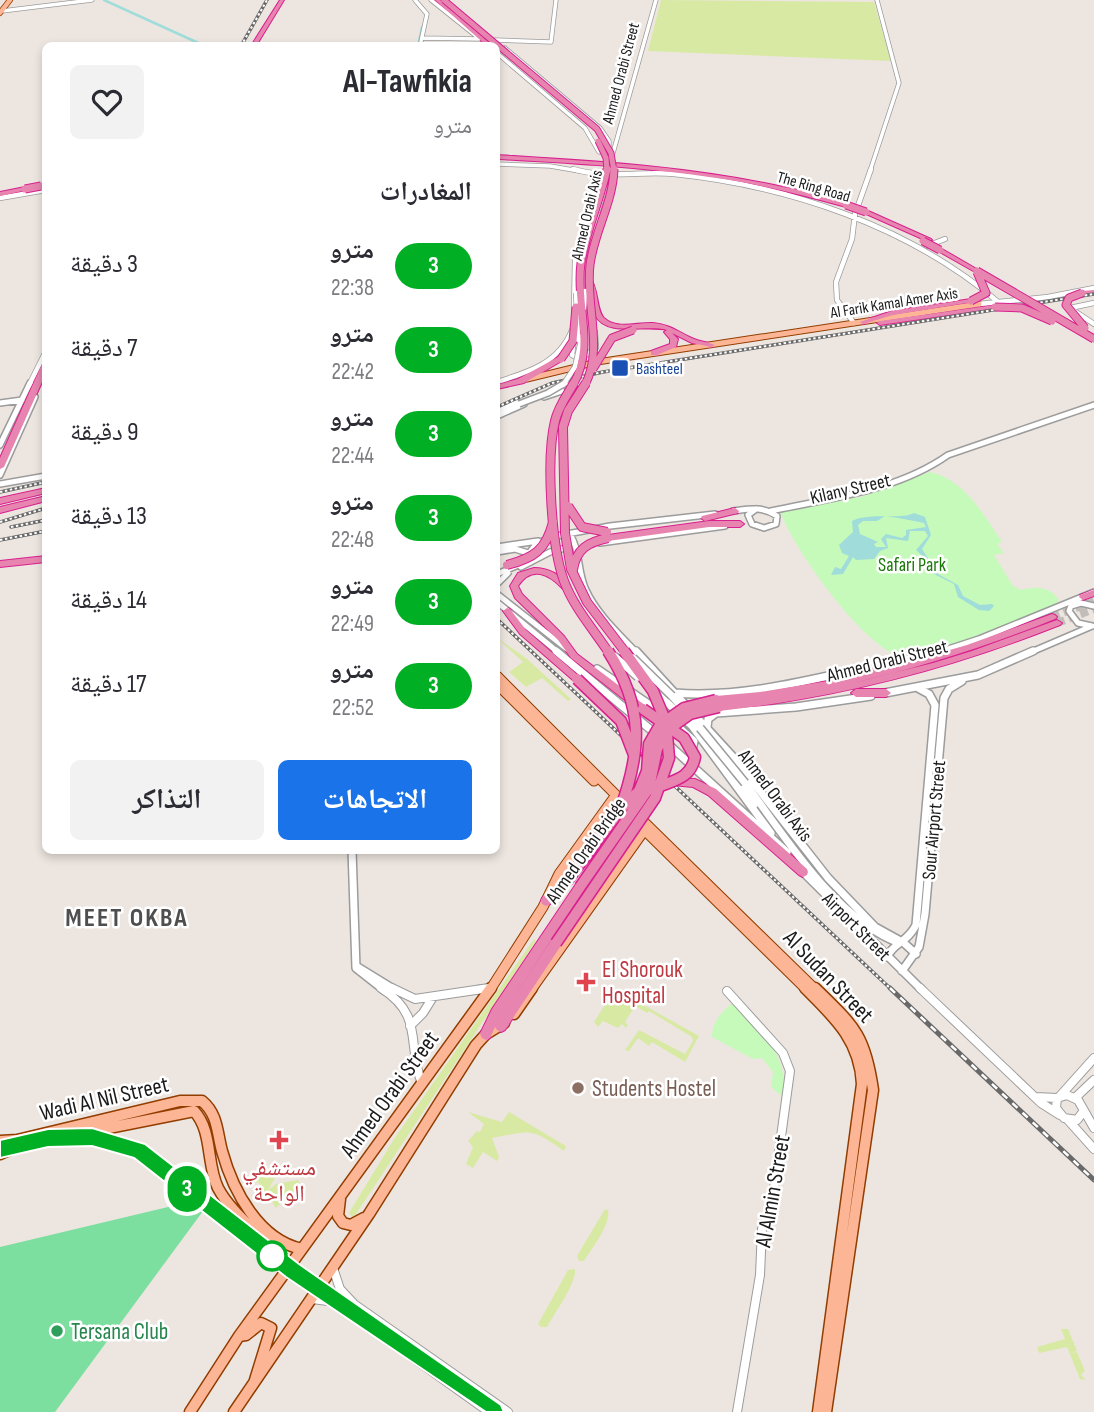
<!DOCTYPE html>
<html lang="ar">
<meta charset="utf-8">
<style>
:root{--surface:#fff;--page:#f2f2f3;--text:#2b2b33;--muted:#7c7c81;--accent:#1a73e8}
body{margin:0;font-family:"Sofia Sans Condensed","Noto Naskh Arabic",sans-serif;background:var(--page);color:var(--text);direction:rtl;height:100vh;display:flex;flex-direction:column;font-size:26px;white-space:nowrap}
*{box-sizing:border-box;margin:0}
p{font-size:23px;color:var(--muted)}
.icon{flex:none;width:38px;height:38px;fill:none;stroke:currentColor;stroke-width:2;stroke-linecap:round;stroke-linejoin:round}
.map{position:relative;flex:1;overflow:hidden;direction:ltr}
.side{position:absolute;left:42px;top:42px;width:458px;height:812px;display:flex;flex-direction:column;background:var(--surface);border-radius:10px;box-shadow:0 4px 10px #0003;direction:rtl}
.side>*{flex:none}
.badge{padding:0 14px;border-radius:23px;font-size:24px;line-height:46px}
.map>.badge{position:absolute;translate:-50% -50%;box-shadow:0 0 0 4px #fff}
h2{padding:0 28px;font-size:26px;line-height:63px}
.round{display:grid;place-items:center;flex:none;width:74px;height:74px;border-radius:10px;background:var(--page)}
.headline{display:flex;align-items:center;justify-content:space-between;height:119px;padding:0 28px}
h1{font-size:33px;font-weight:700;line-height:52px}
.cta{display:flex;gap:14px;margin-top:auto;padding:14px 28px}
.cta a{flex:1;height:80px;border-radius:10px;background:var(--accent);color:#fff;font-size:28px;font-weight:700;line-height:80px;text-align:center}
.cta a+a{background:var(--page);color:var(--text)}
ul{padding:0;list-style:none}
li{display:flex;align-items:center;gap:21px;height:84px;padding:0 28px}
li div{flex:1}
li b{display:block;font-size:26px}
li em{font-style:normal}
li .badge{min-width:77px;font-weight:700;text-align:center}
.map>svg:first-child{display:block}
</style>
<div class="map">
<svg width="1094" height="1412" viewBox="0 0 1094 1412">
<rect width="100%" height="100%" fill="#ede6e0"/>
<!-- grass -->
<path fill="#d8e9a4" d="M 661,0 L 874,2 L 891,61 L 648,51 Z
M 497,638 L 526,658 L 571,699 L 568,701 L 542,678 L 526,687 L 509,672 L 523,662 Z
M 534,939 L 536,941 L 356,1214 L 352,1217 L 349,1213 L 394,1139 Z
M 615,989 L 699,1036 L 685,1062 L 652,1042 L 649,1046 L 638,1038 L 629,1051 L 625,1050 L 639,1030 L 685,1054 L 693,1041 L 692,1037 L 649,1011 L 647,1013 L 635,1006 L 625,1022 L 628,1025 L 626,1028 L 622,1024 L 618,1028 L 603,1021 L 598,1027 L 594,1022 Z
M 468,1112 L 502,1122 L 509,1112 L 566,1146 L 564,1151 C 530,1127 531,1131 492,1138 L 499,1157 L 497,1161 L 483,1152 L 473,1168 L 466,1164 L 473,1147 L 468,1141 L 477,1131 L 480,1132 L 484,1124 Z
M 265,1167 L 275,1178 L 268,1190 L 276,1184 L 298,1180 L 302,1187 L 295,1198 L 290,1195 L 276,1208 L 258,1182 L 250,1185 L 253,1177 Z
M 605,1209 L 608,1210 C 611,1225 592,1248 584,1261 L 579,1261 L 577,1256 Z
M 575,1269 C 577,1283 554,1314 547,1327 L 541,1327 L 538,1324 L 568,1270 Z
M 1061,1329 L 1068,1329 L 1077,1351 L 1071,1353 L 1077,1352 L 1085,1371 L 1081,1375 L 1086,1380 L 1080,1379 L 1067,1347 L 1039,1353 L 1037,1347 L 1065,1339 Z"/>
<!-- park -->
<path fill="#c6faba" d="M 930,472 C 964,479 984,515 1002,542 L 997,544 L 1004,553 L 994,555 L 1013,586 L 1021,590 C 1035,586 1050,586 1059,600 C 1051,611 1011,623 996,629 C 977,637 928,657 909,658 C 871,660 792,547 781,513 L 787,508 L 861,497 Z
M 733,1003 C 761,1037 788,1049 784,1098 L 771,1087 L 773,1072 L 762,1058 L 753,1059 L 712,1037 C 712,1022 722,1011 733,1003 Z"/>
<!-- pitch -->
<path fill="#7cdf9f" d="M 210,1197 L 206,1207 L 55,1412 L 0,1412 L 0,1247 Z"/>
<!-- water -->
<path fill="#9fdcda" fill-rule="evenodd" d="M 914,513 L 925,517 L 931,535 L 922,549 L 938,574 L 958,585 L 963,596 L 980,605 L 992,604 L 994,606 L 989,611 L 979,610 L 958,597 L 954,584 L 932,573 L 930,563 L 916,550 L 928,536 L 925,531 L 910,531 L 908,541 L 886,538 L 888,548 L 880,551 L 874,559 L 856,560 L 853,557 L 843,574 L 831,575 L 835,567 L 841,569 L 849,556 L 842,553 L 839,545 L 853,532 L 852,521 C 869,512 902,520 914,513 ZM 885,516 C 899,518 911,520 924,523 L 926,527 L 906,530 L 906,535 L 902,538 L 886,534 L 881,539 L 886,547 L 876,547 L 874,544 L 878,542 L 860,534 L 858,525 L 863,521 L 877,521 Z"/>
<g fill="none" stroke-linecap="round" stroke-linejoin="round">
<!-- canal -->
<path stroke="#9fdcda" stroke-width="2.5" d="M 104,0 L 205,46
M 418,46 L 422,27"/>
<!-- highway-tunnel -->
<path stroke="#c3bdb9" stroke-width="8" stroke-dasharray="8 4.5" stroke-linecap="butt" d="M 1052,617 L 1094,601
M 1057,623 L 1094,609"/>
<!-- minor-far4 casing -->
<g stroke="#9c9c9c" stroke-width="5">
<path id="minor-far4" d="M 415,0 L 427,14 L 420,46
M 431,0 L 476,36
M 2,11 L 92,0
M 422,38 L 479,39
M 495,40 L 551,42 L 556,0
M 505,48 L 600,128 L 609,141 L 609,150
M 497,53 L 585,128 L 599,152
M 613,153 L 656,0
M 497,164 L 550,166 L 579,171
M 870,171 L 899,83 L 877,0"/>
</g>
<!-- minor-far3 casing -->
<g stroke="#9c9c9c" stroke-width="6">
<path id="minor-far3" d="M 573,169 C 606,179 641,171 674,174 C 789,186 908,226 997,301
M 0,198 L 46,190
M 598,210 L 610,170
M 927,246 L 945,239
M 585,291 L 588,247
M 1094,303 L 1070,308 L 1094,324
M 979,304 L 1048,297 L 1094,288
M 574,312 L 575,261 L 599,185
M 854,323 L 837,300 L 836,282 L 852,239 L 855,214 L 871,169
M 574,338 L 572,355 L 580,359 L 596,348 L 595,332
M 497,382 C 529,372 559,363 572,330
M 29,385 L 46,351"/>
</g>
<!-- minor-far2 casing -->
<g stroke="#9c9c9c" stroke-width="8">
<path id="minor-far2" d="M 544,397 L 562,391
M 0,403 L 22,400
M 497,412 L 517,402
M 497,416 L 524,404
M 0,445 L 30,383
M 0,475 L 35,397
M 0,484 L 46,476
M 733,511 C 749,509 763,506 777,516 L 776,524 L 764,528 L 752,524 L 748,515 L 756,509
M 771,511 C 831,498 897,491 948,455 L 1094,405
M 569,533 C 581,550 577,572 586,590 C 597,614 619,634 637,653
M 600,543 L 725,526
M 497,547 L 538,541
M 497,552 L 515,549 L 528,553
M 521,567 L 550,552 L 569,547
M 497,574 L 521,564 L 536,544 L 551,537 L 610,526 L 715,514
M 497,584 L 508,573
M 497,594 L 567,649
M 497,602 L 559,653
M 1092,626 L 1078,623 L 1069,611 L 1071,606 L 1081,603 L 1094,606
M 936,653 L 979,639 L 1094,592
M 1029,653 L 1092,626"/>
</g>
<!-- minor-far1 casing -->
<g stroke="#9c9c9c" stroke-width="10">
<path id="minor-far1" d="M 556,651 L 657,735
M 636,651 L 734,758 L 828,878 L 875,927 L 904,943 L 916,954
M 878,667 L 941,651
M 597,669 L 660,712
M 675,693 C 739,698 801,682 864,668
M 885,693 L 978,675 L 1033,651
M 658,694 L 692,726 L 771,833
M 672,696 L 700,728
M 674,723 L 694,741 L 692,751
M 707,727 L 708,719 L 716,713 L 796,707 L 871,696
M 668,744 L 787,852
M 741,776 L 739,781 L 754,805
M 745,783 C 785,836 835,919 899,943
M 352,850 L 356,968 L 384,990
M 803,872 L 922,990
M 887,957 C 894,942 907,943 916,925 L 935,705 L 929,694 L 918,688
M 356,966 L 395,990
M 902,971 L 919,947 L 925,914 L 944,698 L 949,689 L 962,681
M 477,990 L 491,988"/>
</g>
<!-- minor casing -->
<g stroke="#9c9c9c" stroke-width="10">
<path id="minor" d="M 381,988 C 425,1016 406,1043 422,1084
M 392,988 L 415,999 L 489,988
M 920,988 L 1041,1103 L 1060,1115
M 727,991 L 783,1053 L 790,1071 L 771,1210 L 762,1229 L 760,1275 L 737,1412
M 410,1026 L 423,1013 L 433,997
M 1060,1096 L 1094,1058
M 1036,1097 L 1057,1098
M 1075,1098 L 1094,1080
M 1083,1112 L 1077,1120 L 1064,1118 L 1056,1108 L 1057,1098 L 1067,1095 L 1078,1100 L 1094,1128
M 1068,1120 L 1094,1149
M 333,1268 L 340,1289 L 354,1304 L 508,1412
M 312,1299 L 328,1301 L 342,1307 L 489,1412"/>
</g>
<!-- major-far3 casing -->
<g stroke="#923d00" stroke-width="6">
<path id="major-far3" d="M 0,13 L 10,0"/>
</g>
<!-- major-far2 casing -->
<g stroke="#923d00" stroke-width="7">
<path id="major-far2" d="M 527,379 L 597,362 L 979,304"/>
</g>
<!-- major-far1 casing -->
<g stroke="#923d00" stroke-width="11">
<path id="major-far1" d="M 497,676 L 626,805
M 497,684 L 594,781
M 626,812 L 807,990
M 638,816 L 816,990
M 490,990 L 543,907 L 559,874 L 616,795
M 531,990 L 646,828"/>
</g>
<!-- major casing -->
<g stroke="#923d00" stroke-width="13">
<path id="major" d="M 805,988 C 834,1017 860,1040 862,1084 L 818,1412
M 815,988 C 854,1026 865,1034 873,1090 L 826,1412
M 514,1014 L 532,988
M 0,1141 L 17,1140 L 180,1101 L 202,1101 C 218,1114 217,1133 222,1151 C 233,1191 259,1240 302,1249
M 0,1154 L 18,1146 L 194,1111 C 213,1131 206,1164 218,1188 C 235,1220 275,1242 286,1272
M 340,1199 L 338,1216 L 343,1223 L 351,1225 L 364,1218
M 239,1336 L 246,1335 L 261,1323 L 271,1328 L 255,1380
M 190,1412 L 239,1336 L 491,988
M 234,1412 L 369,1214 L 476,1045 L 486,1034 L 504,1023"/>
</g>
<!-- highway casing -->
<g stroke="#d8208e" stroke-width="2">
<path id="highway" d="M 280,0 L 284,0 L 256,46 L 251,46 Z
M 435,0 L 440,0 L 493,46 L 487,46 Z
M 497,155 C 593,161 689,166 783,187 C 804,191 830,195 849,205 L 846,207 C 803,195 760,184 716,178 C 643,167 570,163 497,159 Z
M 25,187 L 27,188 L 27,190 L 0,196 L 0,192 Z
M 866,210 L 931,239 L 932,240 L 927,241 L 864,213 L 863,212 Z
M 938,249 L 942,249 L 980,271 L 975,272 L 938,251 Z
M 588,276 L 590,277 C 599,289 596,310 604,318 C 617,330 637,322 653,323 C 669,324 680,333 694,339 C 701,342 708,342 715,345 L 711,347 L 692,343 L 672,333 L 678,339 L 676,347 L 657,355 L 651,355 L 651,351 L 670,344 L 670,339 L 664,332 L 667,330 C 646,324 607,338 595,315 C 588,303 592,290 585,278 Z
M 1094,290 L 1094,294 L 1082,295 L 1079,293 L 1082,291 Z
M 971,299 L 974,301 L 973,302 L 893,315 L 863,324 L 860,322 L 892,311 Z
M 995,305 L 997,306 L 997,308 L 880,325 L 877,323 L 880,321 Z
M 558,357 L 564,357 L 565,359 L 524,383 L 497,389 L 497,385 L 518,379 Z
M 43,362 L 46,362 L 46,373 L 4,467 L 0,469 L 0,458 Z
M 46,488 L 46,493 L 0,504 L 0,498 Z
M 46,496 L 46,501 L 0,513 L 0,507 Z
M 735,508 L 739,511 L 738,513 L 705,521 L 701,518 L 702,516 Z
M 709,521 L 740,521 L 744,524 L 740,527 L 709,527 L 608,541 L 604,538 L 608,535 Z
M 46,556 L 46,562 L 0,567 L 0,561 Z
M 534,568 C 549,568 561,575 570,587 L 566,590 L 563,589 C 549,574 532,565 518,586 L 522,594 L 564,636 L 577,654 L 646,706 L 648,709 L 646,712 L 640,712 L 571,658 L 558,640 L 515,598 L 510,586 L 518,573 Z
M 1094,590 L 1094,596 L 1083,600 L 1079,597 L 1080,595 Z
M 507,608 L 510,609 L 526,630 L 580,677 L 582,679 L 580,681 L 574,681 L 520,634 L 503,611 Z
M 1052,614 L 1055,615 L 1057,617 L 1055,619 C 988,646 920,668 849,684 L 933,663 L 972,651 L 1057,620 L 1062,623 L 1060,625 C 946,670 841,697 719,711 L 714,707 L 716,704 L 730,702 L 716,704 L 711,700 L 716,696 L 760,692 L 846,678 L 854,676 L 851,673 L 853,671 L 880,664 L 883,665 L 885,667 L 884,669 L 887,668 L 967,645 Z
M 856,689 L 886,689 L 891,693 L 886,697 L 856,697 L 851,693 Z
M 676,778 L 695,779 L 716,789 L 807,869 L 808,872 L 807,875 L 803,877 L 799,875 L 708,795 L 693,787 L 672,785 L 671,782 L 672,779 Z
M 567,876 L 571,878 L 572,881 L 571,884 L 550,904 L 546,906 L 542,904 L 541,901 L 542,898 L 563,878 Z
M 580,882 L 584,884 L 585,887 L 584,890 L 500,1018 L 552,939 L 556,938 L 560,939 L 562,943 L 560,947 L 505,1030 L 501,1032 L 497,1030 L 495,1027 L 490,1038 L 486,1040 L 482,1038 L 480,1034 L 492,1009 L 576,884 Z"/>
</g>
<!-- minor-far4 -->
<use href="#minor-far4" stroke="#fff" stroke-width="3.5"/>
<!-- minor-far3 -->
<use href="#minor-far3" stroke="#fff" stroke-width="4.5"/>
<!-- minor-far2 -->
<use href="#minor-far2" stroke="#fff" stroke-width="5"/>
<!-- minor-far1 -->
<use href="#minor-far1" stroke="#fff" stroke-width="7"/>
<!-- minor -->
<use href="#minor" stroke="#fff" stroke-width="8"/>
<!-- major-far3 -->
<use href="#major-far3" stroke="#fdb695" stroke-width="4.5"/>
<!-- major-far2 -->
<use href="#major-far2" stroke="#fdb695" stroke-width="5"/>
<!-- major-far1 -->
<use href="#major-far1" stroke="#fdb695" stroke-width="9"/>
<!-- major -->
<use href="#major" stroke="#fdb695" stroke-width="10"/>
<!-- highway -->
<use href="#highway" fill="#e785b0" fill-rule="evenodd"/>
<!-- rail-far1 casing -->
<g stroke="#696969" stroke-width="3.5">
<path id="rail-far1" d="M 241,46 L 267,0
M 497,407 L 552,383 L 603,372 L 1094,294
M 0,492 L 46,482
M 0,522 L 46,508
M 11,527 L 46,520
M 0,540 L 46,531
M 497,619 L 892,990"/>
</g>
<!-- rail casing -->
<g stroke="#696969" stroke-width="5">
<path id="rail" d="M 890,988 L 1094,1180"/>
</g>
<!-- rail-far1 -->
<use href="#rail-far1" stroke="#fff" stroke-width="2" stroke-dasharray="2.5" stroke-linecap="butt"/>
<!-- rail -->
<use href="#rail" stroke="#fff" stroke-width="2.5" stroke-dasharray="7" stroke-linecap="butt"/>
<!-- minor-bridge-far2 casing -->
<g stroke="#9c9c9c" stroke-width="6" stroke-linecap="butt">
<path id="minor-bridge-far2" d="M 576,293 L 578,340
M 584,308 L 585,291
M 563,385 L 575,367 L 582,336"/>
</g>
<!-- minor-bridge-far1 casing -->
<g stroke="#9c9c9c" stroke-width="8" stroke-linecap="butt">
<path id="minor-bridge-far1" d="M 519,404 L 548,393 L 565,383"/>
</g>
<!-- minor-bridge casing -->
<g stroke="#9c9c9c" stroke-width="10" stroke-linecap="butt">
<path id="minor-bridge" d="M 614,656 L 638,677
M 633,658 L 672,696
M 700,728 L 745,783"/>
</g>
<!-- highway-bridge-far3 casing -->
<g stroke="#d8208e" stroke-width="7" stroke-linecap="butt">
<path id="highway-bridge-far3" d="M 444,0 L 597,129 L 611,153 L 614,171
M 598,141 L 606,158 L 607,171"/>
</g>
<!-- highway-bridge-far2 casing -->
<g stroke="#d8208e" stroke-width="9" stroke-linecap="butt">
<path id="highway-bridge-far2" d="M 25,189 L 41,186
M 846,205 L 866,212
M 923,241 L 940,250
M 977,271 L 1094,339
M 1082,293 L 1069,298 L 1066,305 L 1085,328
M 971,301 L 986,293 L 977,272
M 995,307 L 1022,308 L 1052,321
M 561,359 L 573,341 L 576,307
M 593,369 L 612,338 L 633,330
M 573,385 C 596,345 575,305 581,263 C 586,231 600,201 607,169
M 585,385 C 604,348 585,304 590,265 C 594,232 613,203 614,169"/>
</g>
<!-- highway-bridge-far1 casing -->
<g stroke="#d8208e" stroke-width="10" stroke-linecap="butt">
<path id="highway-bridge-far1" d="M 574,383 C 567,395 558,407 555,421 C 546,457 551,546 564,581 C 574,608 594,630 609,653
M 586,383 L 568,411 L 563,427 L 565,533 L 571,569 L 587,602 L 626,653
M 568,506 L 582,527 L 607,532
M 507,565 C 534,558 546,550 553,522
M 573,570 C 576,549 588,542 608,538"/>
</g>
<!-- highway-bridge casing -->
<g stroke="#d8208e" stroke-width="13" stroke-linecap="butt">
<path id="highway-bridge" d="M 608,651 C 644,707 642,749 620,810
M 577,679 L 621,721 L 634,755
M 643,709 L 684,738 L 695,757 C 691,778 675,780 658,787
M 567,881 L 620,810 L 639,791 L 647,771 L 649,744 L 660,725 L 684,708 L 716,700
M 580,887 L 649,788 L 657,749 L 666,731 L 690,714 L 719,707
M 556,943 L 655,798 L 669,758 L 666,722 L 653,691 L 624,651"/>
</g>
<!-- minor-bridge-far2 -->
<use href="#minor-bridge-far2" stroke="#fff" stroke-width="4.5"/>
<!-- minor-bridge-far1 -->
<use href="#minor-bridge-far1" stroke="#fff" stroke-width="5"/>
<!-- minor-bridge -->
<use href="#minor-bridge" stroke="#fff" stroke-width="7"/>
<!-- highway-bridge-far3 -->
<use href="#highway-bridge-far3" stroke="#e785b0" stroke-width="5"/>
<!-- highway-bridge-far2 -->
<use href="#highway-bridge-far2" stroke="#e785b0" stroke-width="7"/>
<!-- highway-bridge-far1 -->
<use href="#highway-bridge-far1" stroke="#e785b0" stroke-width="8"/>
<!-- highway-bridge -->
<use href="#highway-bridge" stroke="#e785b0" stroke-width="10"/>
</g>
<!-- line -->
<path fill="#00af23" stroke="#fff" stroke-width="2" d="M 92,1128 L 145,1144 L 299,1264 L 501,1405 L 504,1412 L 486,1412 L 286,1277 L 134,1158 L 92,1146 L 48,1147 L 0,1158 L 0,1140 L 48,1129 Z"/>
<!-- markers -->
<rect fill="#1a4fb4" stroke="#fff" stroke-width="2.5" x="611" y="359" width="18" height="18" rx="3.5"/>
<g fill="#e0444e" stroke="#fff" stroke-width="2.5">
<path d="M582.5 971.5h7v7h7v7h-7v7h-7v-7h-7v-7h7z"/>
<path d="M275.5 1129.5h7v7h7v7h-7v7h-7v-7h-7v-7h7z"/>
</g>
<circle fill="#8d6e63" stroke="#fff" stroke-width="2.5" cx="578" cy="1088" r="7"/>
<circle fill="#fff" stroke="#00af23" stroke-width="3.5" cx="272" cy="1256" r="14"/>
<circle fill="#2e9e5b" stroke="#fff" stroke-width="2.5" cx="57" cy="1331" r="7"/>
<g text-anchor="middle" stroke-width="5" stroke-linejoin="round" paint-order="stroke">
<!-- far-street labels -->
<g font-size="16" fill="#1b1b1b" stroke="#fff">
<text transform="translate(620 73) rotate(-75)" y="6">Ahmed Orabi Street</text>
<text transform="translate(814 186) rotate(16)" y="6">The Ring Road</text>
<text transform="translate(586 215) rotate(-77)" y="6">Ahmed Orabi Axis</text>
<text transform="translate(894 302) rotate(-9)" y="6">Al Farik Kamal Amer Axis</text>
</g>
<!-- far-transit labels -->
<g font-size="16" fill="#164399" stroke="#fff" text-anchor="start">
<text x="636" y="374">Bashteel</text>
</g>
<!-- street labels -->
<g font-size="19" fill="#1b1b1b" stroke="#fff">
<text transform="translate(850 488) rotate(-13)" y="7">Kilany Street</text>
<text transform="translate(887 660) rotate(-14)" y="7">Ahmed Orabi Street</text>
<text transform="translate(776 795) rotate(53)" y="7">Ahmed Orabi Axis</text>
<text transform="translate(933 820) rotate(-85)" y="7">Sour Airport Street</text>
<text transform="translate(585 850) rotate(-55)" y="7">Ahmed Orabi Bridge</text>
<text transform="translate(857 926) rotate(45)" y="7">Airport Street</text>
</g>
<!-- park labels -->
<g font-size="19" fill="#1c7909" stroke="#fff">
<text x="912" y="571">Safari Park</text>
</g>
<!-- near-health labels -->
<g font-size="23" fill="#be3a42" stroke="#fff" text-anchor="start">
<text x="602" y="977">El Shorouk<tspan x="602" dy="26">Hospital</tspan></text>
<text x="279" y="1175" text-anchor="middle">مستشفي<tspan x="279" dy="26">الواحة</tspan></text>
</g>
<!-- near-street labels -->
<g font-size="23" fill="#1b1b1b" stroke="#fff">
<text transform="translate(829 976) rotate(46)" y="8">Al Sudan Street</text>
<text transform="translate(389 1094) rotate(-54)" y="8">Ahmed Orabi Street</text>
<text transform="translate(104 1098) rotate(-13)" y="8">Wadi Al Nil Street</text>
<text transform="translate(772 1191) rotate(-80)" y="8">Al Almin Street</text>
</g>
<!-- near-education labels -->
<g font-size="23" fill="#785e54" stroke="#fff" text-anchor="start">
<text x="592" y="1096">Students Hostel</text>
</g>
<!-- near-leisure labels -->
<g font-size="23" fill="#27864d" stroke="#fff" text-anchor="start">
<text x="71" y="1339">Tersana Club</text>
</g>
<!-- district labels -->
<g font-size="26" font-weight="bold" letter-spacing="2" fill="#4e4e4e" stroke="#fff">
<text x="127" y="926">MEET OKBA</text>
</g>
</g>
</svg>
<b class="badge" style="left:187px;top:1189px;background:#00af23;color:#fff">3</b>
<section class="side">
<div class="headline"><div><h1>Al-Tawfikia</h1><p>مترو</p></div><a class="round"><svg class="icon" aria-label="heart" viewBox="0 0 24 24"><path d="M12 20l-8-8c-3-5 5-10 8-4 3-6 11-1 8 4z"/></svg></a></div>
<h2>المغادرات</h2>
<ul>
<li><span class="badge" style="background:#00af23;color:#fff">3</span><div><b>مترو</b><p>22:38</p></div><em>3 دقيقة</em></li>
<li><span class="badge" style="background:#00af23;color:#fff">3</span><div><b>مترو</b><p>22:42</p></div><em>7 دقيقة</em></li>
<li><span class="badge" style="background:#00af23;color:#fff">3</span><div><b>مترو</b><p>22:44</p></div><em>9 دقيقة</em></li>
<li><span class="badge" style="background:#00af23;color:#fff">3</span><div><b>مترو</b><p>22:48</p></div><em>13 دقيقة</em></li>
<li><span class="badge" style="background:#00af23;color:#fff">3</span><div><b>مترو</b><p>22:49</p></div><em>14 دقيقة</em></li>
<li><span class="badge" style="background:#00af23;color:#fff">3</span><div><b>مترو</b><p>22:52</p></div><em>17 دقيقة</em></li>
</ul>
<div class="cta"><a>الاتجاهات</a><a>التذاكر</a></div>
</section>
</div>
